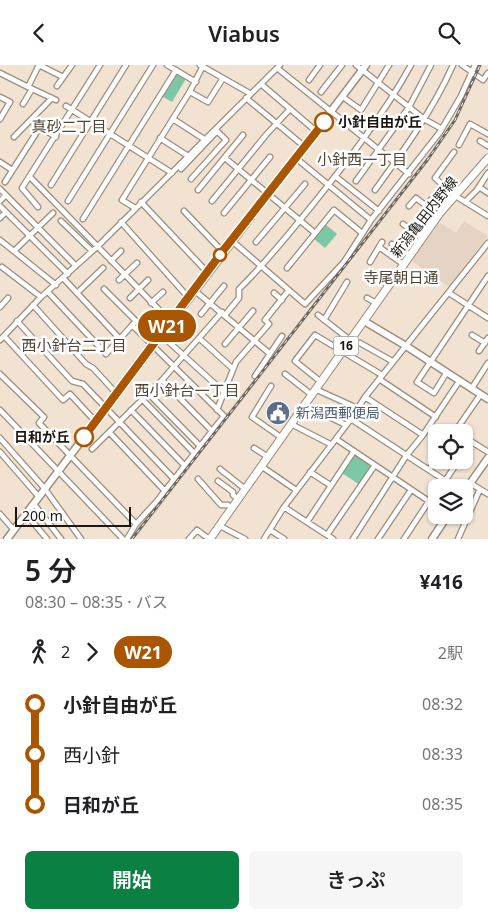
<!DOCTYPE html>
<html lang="ja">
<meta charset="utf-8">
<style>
:root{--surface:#fff;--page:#f6f6f6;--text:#202124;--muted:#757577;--accent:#0b8043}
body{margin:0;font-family:"Noto Sans","Noto Sans JP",sans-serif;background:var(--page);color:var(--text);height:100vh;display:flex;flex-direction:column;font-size:19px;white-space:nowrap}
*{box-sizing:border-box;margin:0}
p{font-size:16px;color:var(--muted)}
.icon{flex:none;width:28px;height:28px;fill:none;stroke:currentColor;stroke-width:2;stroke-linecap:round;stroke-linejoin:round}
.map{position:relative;height:474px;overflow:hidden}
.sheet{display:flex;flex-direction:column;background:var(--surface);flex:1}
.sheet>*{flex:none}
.badge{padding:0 10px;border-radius:16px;font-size:18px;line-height:32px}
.fabs{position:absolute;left:428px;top:359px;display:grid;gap:10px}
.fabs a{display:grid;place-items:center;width:45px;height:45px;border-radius:8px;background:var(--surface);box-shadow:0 1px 4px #0004;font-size:25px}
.scale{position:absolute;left:15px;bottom:12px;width:116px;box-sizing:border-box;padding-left:5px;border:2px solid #1b1611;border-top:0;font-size:14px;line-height:18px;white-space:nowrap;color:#1b1611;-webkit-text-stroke:4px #fff;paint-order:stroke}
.map>.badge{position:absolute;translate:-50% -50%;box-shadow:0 0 0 2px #fff}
.legs{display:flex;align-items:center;gap:8px;height:55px;padding:0 25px;font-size:16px}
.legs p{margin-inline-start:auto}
.headline{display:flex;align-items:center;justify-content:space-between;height:85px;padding:0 25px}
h1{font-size:28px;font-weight:600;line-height:38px}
.button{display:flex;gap:10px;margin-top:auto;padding:10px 25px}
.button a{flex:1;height:58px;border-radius:8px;background:var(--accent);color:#fff;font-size:20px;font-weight:600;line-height:58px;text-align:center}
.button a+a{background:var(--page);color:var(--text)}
ul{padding:0 25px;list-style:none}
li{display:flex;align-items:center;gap:18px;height:50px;font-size:19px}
li i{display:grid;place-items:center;width:8px;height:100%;margin:0 6px;background:currentColor}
li i::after{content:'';width:12px;height:12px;margin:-6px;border:4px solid;border-radius:50%;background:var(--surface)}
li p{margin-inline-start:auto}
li:first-child i{background:linear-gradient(#0000 50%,currentColor 0)}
li:last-child i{background:linear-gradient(currentColor 50%,#0000 0)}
header{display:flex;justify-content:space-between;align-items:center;height:65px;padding:0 25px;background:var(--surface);font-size:22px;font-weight:600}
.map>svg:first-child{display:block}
</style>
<header><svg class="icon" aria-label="back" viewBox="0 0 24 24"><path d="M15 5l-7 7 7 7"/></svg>Viabus<svg class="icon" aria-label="search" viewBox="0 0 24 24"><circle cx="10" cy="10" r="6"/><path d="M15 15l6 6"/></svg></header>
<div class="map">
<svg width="488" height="474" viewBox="0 0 488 474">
<rect width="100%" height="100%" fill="#f1e2d2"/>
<!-- commercial -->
<path fill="#e5d3c3" d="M 437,156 L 456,168 L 464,156 L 488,171 L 449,222 L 409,194 Z"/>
<!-- green -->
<path fill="#7cc7a5" d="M 176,5 L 187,12 L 172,37 L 160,30 Z
M 325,159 L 337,169 L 325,183 L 313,173 Z
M 354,389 L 372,401 L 360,420 L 342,408 Z"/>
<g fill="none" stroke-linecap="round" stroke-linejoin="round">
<!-- street casing -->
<g stroke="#9a8d7e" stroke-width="7">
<path id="street" d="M 39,0 L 63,12
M 167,0 L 196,17
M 200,0 L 251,29
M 356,0 L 424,54 L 442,64
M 462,0 L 483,15 L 488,8
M 277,3 L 409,109
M 0,8 L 28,22 L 39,0
M 309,15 L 320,0
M 261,19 L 317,67
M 57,21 L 72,0
M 28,22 L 56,35
M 190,27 L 208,37 L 223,13
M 321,27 L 342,0
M 0,32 L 10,37 L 0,54
M 343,32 L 361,45 L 389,0
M 246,33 L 305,82
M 23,39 L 32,24
M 66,41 L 172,108
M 173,54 L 204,74
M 14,72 L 52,33
M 160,73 L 188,91
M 480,76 L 488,81
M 459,80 L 470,59 L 488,69
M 454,87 L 435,113 L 454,130 L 488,151
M 225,93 L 315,168
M 297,94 L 371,155
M 0,97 L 12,105
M 181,104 L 217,66 L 226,75 L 191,114
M 335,111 L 379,146
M 30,112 L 170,256
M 356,116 L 409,42 L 431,0
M 5,117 L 40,62 L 56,72
M 51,120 L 126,0
M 479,122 L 488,128
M 0,124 L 76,201
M 198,125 L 243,70
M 375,125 C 404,85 433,45 453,0
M 0,136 L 6,130
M 68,136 L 153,0
M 212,136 L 266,70 L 290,44
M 141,137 L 207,207
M 465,137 L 477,125 L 488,108
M 0,141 L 68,209
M 409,141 L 416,133 L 425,140 L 445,123
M 38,142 L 22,123 L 100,0
M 135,143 L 122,135 L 189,28 L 203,1
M 184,146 L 223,187
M 224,148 L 270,92
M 0,153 L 6,147
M 83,154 L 176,5
M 61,156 L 92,186
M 121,157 L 188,232
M 403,159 L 422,173
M 0,175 L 56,220
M 231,175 L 305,239 L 344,197 L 371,155 L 440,67 L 461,31 L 475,0
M 256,177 L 305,119
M 382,177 L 379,182 L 403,199
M 392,179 L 410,190
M 14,186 L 53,148
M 111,196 L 121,186
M 370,197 L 379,182
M 2,202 L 41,232
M 287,203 L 334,145 L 362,168
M 64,214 L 120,274
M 119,215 L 137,198
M 194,225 L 269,288
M 48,227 L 106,289 L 136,256 L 104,224
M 77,228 L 103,203
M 274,228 L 282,235
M 449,228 L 488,253
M 130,233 L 148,215
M 367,233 L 376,238
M 151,238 L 163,227
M 33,240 L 86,299 L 93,303 L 116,328
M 0,242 L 8,233
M 201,249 L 224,221
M 225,250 L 239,233 L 239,224 C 265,199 287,171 310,143 C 346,98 383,51 411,0
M 318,250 L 350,275
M 324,255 L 347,217
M 17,256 L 72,316 L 83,319 L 173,413
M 160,269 L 224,327
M 472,270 L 485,278
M 4,271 L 63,335 L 70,329 L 95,356
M 199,273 L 233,304
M 0,275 L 41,232 L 98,181 L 280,0
M 360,278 L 392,296
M 225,279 L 253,246
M 479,286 L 488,273
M 447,307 L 434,328 L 417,317 L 488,211
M 0,309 L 44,352 L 39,358 L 136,459
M 285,309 L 312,330
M 255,311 L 282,271
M 379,314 L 436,352
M 162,315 L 211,365
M 321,317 L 295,296 L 315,270 L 382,310
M 271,321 L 252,352 L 282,373
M 472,323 L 488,298
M 315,324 L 357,343
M 149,329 L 199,380
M 365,332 L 423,370
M 143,335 L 193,387
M 305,340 L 346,360
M 0,345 L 123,474
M 131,345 L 184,400
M 217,345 L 236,297 L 269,259 L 265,255 L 289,225
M 351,354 L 455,422
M 291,359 L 330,379
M 110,368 L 164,425
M 454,368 L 481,329
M 464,372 L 488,387
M 0,373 L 45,424 L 81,474
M 336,374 L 436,441
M 254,383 L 268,392
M 92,384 L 162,315 L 222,247
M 0,387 L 39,432
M 464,387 L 471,377
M 261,401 L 296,425
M 220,404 L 245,424
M 429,405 L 436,394
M 310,407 L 330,420
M 198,414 L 221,440 L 228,440 L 232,444
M 218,416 L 233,427 L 233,430 L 238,434
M 445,416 L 459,395
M 470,418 L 488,429
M 34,439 L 61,474
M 284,442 L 333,474
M 0,449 L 14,465
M 26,449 L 47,474
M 307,457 L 354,386
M 220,461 L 245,474
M 270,465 L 284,474
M 327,470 L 375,400
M 127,474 L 136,459 L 157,436 L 224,351 L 132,260
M 189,474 L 197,465 L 209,474
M 264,474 L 284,442 L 351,354 L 365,332 L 488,178
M 353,474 L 406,391 L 423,370 L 460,315
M 378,474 L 411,425
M 404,474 L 429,436
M 458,474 L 480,424"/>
</g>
<!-- secondary casing -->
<g stroke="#9a8d7e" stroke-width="9">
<path id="secondary" d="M 364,256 L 406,281 L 488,334
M 464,427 L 488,393
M 7,474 L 366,0
M 432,474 L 448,450"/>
</g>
<!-- primary casing -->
<g stroke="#9a8d7e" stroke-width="9">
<path id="primary" d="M 210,474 L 440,148 L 488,93"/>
</g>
<!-- street -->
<use href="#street" stroke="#fff" stroke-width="4.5"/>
<!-- secondary -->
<use href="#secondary" stroke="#fff" stroke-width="6"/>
<!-- primary -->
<use href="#primary" stroke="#fff" stroke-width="7"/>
<!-- rail casing -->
<g stroke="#6f665d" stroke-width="3">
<path id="rail" d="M 132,474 L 428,94 L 455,55 L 480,0"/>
</g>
<!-- rail -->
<use href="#rail" stroke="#fff" stroke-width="1" stroke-dasharray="4" stroke-linecap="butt"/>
</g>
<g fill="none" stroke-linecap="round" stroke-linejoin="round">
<!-- line-1 casing -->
<g stroke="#fff" stroke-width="11">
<path id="line-1" d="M 84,372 L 222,187 L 324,57"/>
</g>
<!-- line-1 -->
<use href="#line-1" stroke="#a50" stroke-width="8"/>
</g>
<!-- icons -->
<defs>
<g id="civic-disc" transform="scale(1.25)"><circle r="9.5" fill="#5c6f8a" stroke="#fff"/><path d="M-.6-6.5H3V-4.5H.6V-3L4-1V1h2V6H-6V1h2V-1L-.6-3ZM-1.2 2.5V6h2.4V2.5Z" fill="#fff"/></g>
</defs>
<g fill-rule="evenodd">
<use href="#civic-disc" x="278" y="348"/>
</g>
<!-- markers -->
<g fill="#fff" stroke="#a50" stroke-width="2.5">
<circle cx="324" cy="57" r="9"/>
<circle cx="220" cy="190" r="6"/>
<circle cx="84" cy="372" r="9"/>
</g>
<g text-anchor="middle" stroke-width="5" stroke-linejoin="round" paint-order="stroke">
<!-- shield labels -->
<rect fill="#fff" stroke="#5f5c58" stroke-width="1" x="333.5" y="271.5" width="25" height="19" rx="4"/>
<g font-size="12" font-weight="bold" fill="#1b1611">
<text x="346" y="285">16</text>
</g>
<!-- stop labels -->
<g font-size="14" font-weight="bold" fill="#1b1611" stroke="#fff" text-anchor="start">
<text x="338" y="62">小針自由が丘</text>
<text x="70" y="377" text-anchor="end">日和が丘</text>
</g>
<!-- street labels -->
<g font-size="14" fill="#1b1611" stroke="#fff">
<text transform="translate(424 152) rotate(-52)" y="5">新潟亀田内野線</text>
</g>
<!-- service labels -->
<g font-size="14" fill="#4e5e75" stroke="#fff" text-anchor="start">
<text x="296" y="353">新潟西郵便局</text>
</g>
<!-- neighbourhood labels -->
<g font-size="15" fill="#514538" stroke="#fff">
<text x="69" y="67">真砂二丁目</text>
<text x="362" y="100">小針西一丁目</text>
<text x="401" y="218">寺尾朝日通</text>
<text x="74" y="286">西小針台二丁目</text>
<text x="187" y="331">西小針台一丁目</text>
</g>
</g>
</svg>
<div class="fabs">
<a><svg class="icon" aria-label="locate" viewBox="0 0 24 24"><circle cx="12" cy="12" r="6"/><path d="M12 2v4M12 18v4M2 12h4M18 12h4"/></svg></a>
<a><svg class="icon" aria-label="layers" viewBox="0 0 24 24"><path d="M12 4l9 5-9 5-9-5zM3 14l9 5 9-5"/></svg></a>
</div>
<div class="scale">200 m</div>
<b class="badge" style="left:167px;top:261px;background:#a50;color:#fff">W21</b>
</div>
<section class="sheet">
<div class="headline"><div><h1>5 分</h1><p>08:30 – 08:35 · バス</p></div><b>¥416</b></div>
<div class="legs"><svg class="icon" aria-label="walk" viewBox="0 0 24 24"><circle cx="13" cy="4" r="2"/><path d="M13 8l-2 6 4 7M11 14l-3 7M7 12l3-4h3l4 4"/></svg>2<svg class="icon" aria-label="forward" viewBox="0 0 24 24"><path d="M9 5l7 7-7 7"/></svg><b class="badge" style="background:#a50;color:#fff">W21</b><p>2駅</p></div>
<ul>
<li><i style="color:#a50"></i><b>小針自由が丘</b><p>08:32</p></li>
<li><i style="color:#a50"></i><span>西小針</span><p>08:33</p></li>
<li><i style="color:#a50"></i><b>日和が丘</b><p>08:35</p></li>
</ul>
<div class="button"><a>開始</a><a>きっぷ</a></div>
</section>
